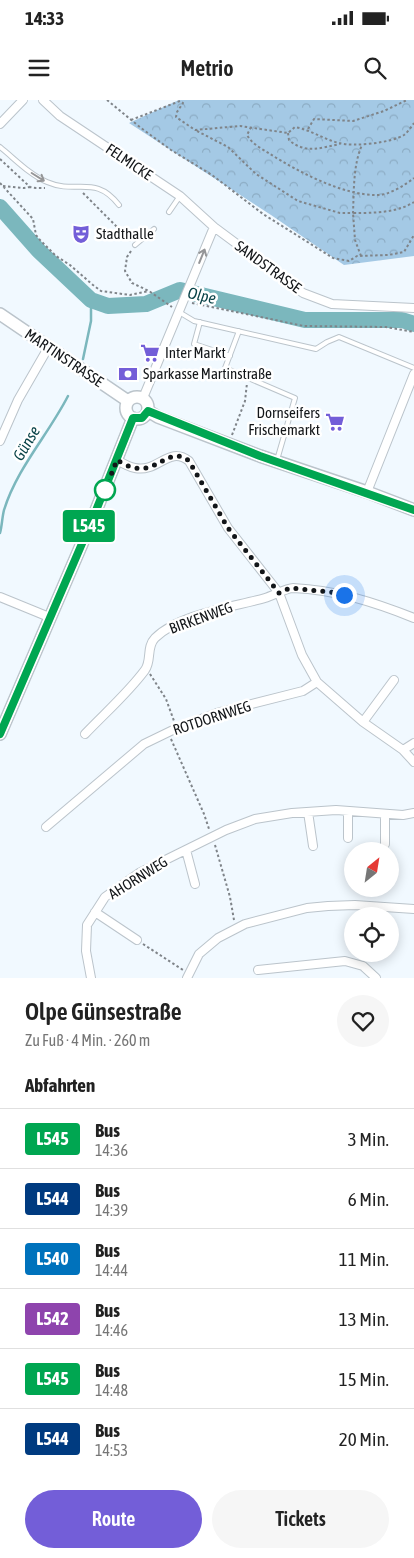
<!DOCTYPE html>
<html lang="de">
<meta charset="utf-8">
<style>
:root{--surface:#fff;--page:#f6f6f6;--text:#222;--muted:#767676;--line:#e0e0e0;--accent:#735ed8}
body{margin:0;font-family:"Asap Condensed",sans-serif;background:var(--page);color:var(--text);height:100vh;display:flex;flex-direction:column;font-size:19px;white-space:nowrap}
*{box-sizing:border-box;margin:0}
p{font-size:16px;color:var(--muted)}
.icon{flex:none;width:28px;height:28px;fill:none;stroke:currentColor;stroke-width:2;stroke-linecap:round;stroke-linejoin:round}
.map{position:relative;height:878px;overflow:hidden}
.details{display:flex;flex-direction:column;background:var(--surface);flex:1}
.details>*{flex:none}
.badge{padding:0 10px;border-radius:4px;font-size:18px;line-height:32px}
.needle{width:32px;rotate:30deg}
.fabs{position:absolute;left:344px;top:742px;display:grid;gap:10px}
.fabs a{display:grid;place-items:center;width:55px;height:55px;border-radius:50%;background:var(--surface);box-shadow:0 2px 12px #0003;font-size:25px}
.you{position:absolute;width:25px;height:25px;margin:-12px;border:4px solid #fff;border-radius:50%;background:#1a73e8;box-shadow:0 0 0 8px #1a73e833}
.map>.badge{position:absolute;translate:-50% -50%;box-shadow:0 0 0 2px #fff}
h2{padding:0 25px;font-size:19px;line-height:45px}
.round{display:grid;place-items:center;flex:none;width:52px;height:52px;border-radius:26px;background:var(--page)}
.headline{display:flex;align-items:center;justify-content:space-between;height:85px;padding:0 25px}
h1{font-size:24px;font-weight:600;line-height:38px}
.button{display:flex;gap:10px;margin-top:auto;padding:10px 25px}
.button a{flex:1;height:58px;border-radius:30px;background:var(--accent);color:#fff;font-size:20px;font-weight:600;line-height:58px;text-align:center}
.button a+a{background:var(--page);color:var(--text)}
ul{padding:0;list-style:none}
li{display:flex;align-items:center;gap:15px;height:60px;padding:0 25px;border-top:1px solid var(--line)}
li div{flex:1}
li b{display:block;font-size:19px}
li em{font-style:normal}
li .badge{min-width:55px;font-weight:700;text-align:center}
.status{display:flex;justify-content:space-between;align-items:center;height:35px;padding:0 25px;background:var(--surface);direction:ltr}
.status svg{height:14px;fill:currentColor}
header{display:flex;justify-content:space-between;align-items:center;height:65px;padding:0 25px;background:var(--surface);font-size:22px;font-weight:600}
.map>svg:first-child{display:block}
</style>
<div class="status"><b>14:33</b><svg viewBox="0 0 49 12"><path d="M0 12V9h3v3zM5 12V6h3v6zM10 12V3h3v9zM15 12V0h3v12zM26 1h20v11H26zM47 4h2v5h-2z"/></svg></div>
<header><svg class="icon" aria-label="menu" viewBox="0 0 24 24"><path d="M4 6h16M4 12h16M4 18h16"/></svg>Metrio<svg class="icon" aria-label="search" viewBox="0 0 24 24"><circle cx="10" cy="10" r="6"/><path d="M15 15l6 6"/></svg></header>
<div class="map">
<svg width="414" height="878" viewBox="0 0 414 878">
<defs>
<pattern id="forest-crowns" width="20" height="18" patternUnits="userSpaceOnUse" patternTransform="scale(1.25)"><rect width="20" height="18" fill="#a4c9e5"/><path d="M2 6a3 3 0 1 1 6 0M12 15a3 3 0 1 1 6 0" fill="none" stroke="#8cacc4"/></pattern>
</defs>
<rect width="100%" height="100%" fill="#f1f9ff"/>
<!-- forest -->
<path fill="url(#forest-crowns)" d="M 179,0 L 414,0 L 414,156 L 344,165 L 271,115 L 129,23 Z"/>
<g fill="none" stroke-linecap="round" stroke-linejoin="round">
<!-- stream -->
<path stroke="#7bb7bd" stroke-width="2.5" d="M 83,259 L 91,221 L 91,200
M 0,433 C 2,426 2,418 4,410 C 17,368 48,335 68,296"/>
<!-- river -->
<path stroke="#7bb7bd" stroke-width="16" d="M 0,107 L 39,151 L 91,200 L 108,206 L 146,204 L 180,190 L 305,220 L 402,220 L 414,224"/>
<!-- lane casing -->
<g stroke="#bbc4cb" stroke-width="6">
<path id="lane" d="M 0,47 C 15,59 30,75 47,82 C 77,95 95,74 119,105
M 169,112 L 180,96
M 135,145 L 154,129
M 179,212 L 194,221 L 316,249 L 327,242 L 339,237 L 414,268
M 200,222 L 194,244 L 230,256
M 239,231 L 225,268 L 295,298 L 277,360"/>
</g>
<!-- street casing -->
<g stroke="#bbc4cb" stroke-width="10">
<path id="street" d="M 43,0 L 60,16 L 180,96 L 214,127 L 303,193 L 332,204 L 414,208
M 0,24 L 23,0
M 143,298 L 214,127
M 0,341 L 18,300 L 48,248
M 117,360 C 122,363 129,367 135,368 C 158,373 169,345 189,361 L 228,428 L 279,493 L 302,555 L 317,582 L 363,622 L 403,650 L 414,662
M 367,392 L 414,274
M 0,497 L 49,517
M 363,622 L 394,580
M 85,634 C 105,613 128,593 145,570 C 152,560 146,547 155,538 C 179,514 233,507 265,498 C 272,496 287,488 293,488 C 336,490 374,502 414,518
M 403,650 L 414,643
M 348,711 L 348,738
M 308,712 L 313,746
M 46,727 L 144,644 L 177,628 L 220,612 L 303,591 L 317,582
M 385,744 L 385,715
M 186,750 L 195,784
M 95,812 L 137,840
M 258,870 L 345,861 L 363,866 L 376,878
M 91,878 L 86,851 L 87,825 L 105,797 L 139,773 L 226,730 L 255,719 L 292,713 L 336,710 L 403,715 L 414,713
M 187,878 L 199,854 L 218,838 L 245,824 L 307,808 L 328,806 L 355,805 L 414,809"/>
</g>
<!-- secondary casing -->
<g stroke="#bbc4cb" stroke-width="14">
<path id="secondary" d="M 0,214 L 128,301
M126 308a11 11 0 1 1 22 0a11 11 0 1 1-22 0Z
M 148,311 L 158,317 L 260,356 L 367,392 L 414,410
M 0,634 L 93,418 L 133,318"/>
</g>
<!-- path -->
<path stroke="#7f8489" stroke-width="2" stroke-dasharray="2.5 2.5" stroke-linecap="butt" d="M 107,0 L 141,28 L 171,50 L 212,75 L 263,114 L 333,158 L 349,161 L 357,156 L 388,155 L 404,152 L 414,135
M 131,20 L 180,1 L 183,3 L 177,12 L 176,17 L 195,30 L 240,26 L 288,33 L 295,27 C 311,30 323,39 339,43 C 353,47 391,43 404,35 C 408,32 411,27 414,23
M 251,27 L 247,35 C 252,44 262,49 270,54 C 299,72 342,95 376,95 C 388,96 405,85 414,78
M 308,29 L 314,19 L 353,21 L 384,11 L 407,0
M 197,31 L 228,47 L 256,74 L 298,101 L 340,113 L 353,113 C 354,91 353,65 362,45
M 288,33 L 289,40 C 305,54 320,48 340,44
M 0,59 L 30,87 L 36,88 L 45,88
M 0,83 L 33,119 L 36,135 L 40,140 L 56,156 L 70,165 L 93,185 L 101,191 L 130,195 L 149,191
M 3,86 L 24,88 L 30,87
M 83,93 L 131,141
M 131,151 L 127,157 L 125,171 L 132,183 L 149,191 L 172,207
M 361,156 L 355,140 L 353,113 C 372,113 397,113 414,102
M 192,203 L 304,226 L 386,227 L 414,232
M 232,335 L 245,301 L 247,283
M 150,574 L 166,599 L 174,621
M 171,639 L 204,714 L 209,729
M 215,745 L 230,797 L 234,820
M 143,844 L 183,870"/>
<!-- lane -->
<use href="#lane" stroke="#fff" stroke-width="4"/>
<!-- street -->
<use href="#street" stroke="#fff" stroke-width="8"/>
<!-- secondary -->
<use href="#secondary" stroke="#fff" stroke-width="11"/>
</g>
<!-- one-way arrows -->
<defs><path id="oneway-shaft" d="M-6 0H5M1.5-3L5.5 0L1.5 3" fill="none" stroke-width="1.6" stroke-linecap="round" stroke-linejoin="round" transform="scale(1.25)"/></defs>
<g stroke="#959698">
<use href="#oneway-shaft" transform="translate(38 77) rotate(32)"/>
<use href="#oneway-shaft" transform="translate(202 156) rotate(-68)"/>
</g>
<g fill="none" stroke-linecap="round" stroke-linejoin="round">
<!-- line casing -->
<g stroke="#fff" stroke-width="11">
<path id="line" d="M 0,634 L 93,418 L 133,318 L 142,318 L 148,311 L 260,356 L 414,410"/>
</g>
<!-- line -->
<use href="#line" stroke="#00a651" stroke-width="8"/>
<!-- walk -->
<path stroke="#131619" stroke-width="5" stroke-dasharray="0 9" d="M 105,390 L 117,360 C 122,363 129,367 135,368 C 158,373 170,345 189,361 L 228,428 L 279,493 L 290,488 L 330,492 L 344,495"/>
</g>
<!-- icons -->
<defs>
<g id="theatre-bare" transform="scale(1.5)"><path d="M-5-5.5Q0-4 5-5.5V0Q5 5 0 6Q-5 5-5 0ZM-3.3-2.5H-1v1.5H-3.3ZM1-2.5H3.3v1.5H1ZM-2.8 1Q0 5.5 2.8 1Z" fill="#735ed8" stroke="#fff" stroke-width="2.5" paint-order="stroke"/></g>
<g id="supermarket-bare" transform="scale(1.5)"><path d="M-6-5.5h2.5l.6 2H6L4.5 2H-2.5L-4.4-4H-6ZM-1.5 3.2a1.3 1.3 0 1 0 .1 0ZM3 3.2a1.3 1.3 0 1 0 .1 0Z" fill="#735ed8" stroke="#fff" stroke-width="2.5" paint-order="stroke"/></g>
<g id="bank-bare" transform="scale(1.5)"><path d="M-6-4H6V4H-6ZM0-2.3a2.3 2.3 0 1 0 0 4.6a2.3 2.3 0 1 0 0-4.6Z" fill="#735ed8" stroke="#fff" stroke-width="2.5" paint-order="stroke"/></g>
</defs>
<g fill-rule="evenodd">
<use href="#theatre-bare" x="81" y="134"/>
<use href="#supermarket-bare" x="150" y="253"/>
<use href="#bank-bare" x="128" y="274"/>
<use href="#supermarket-bare" x="335" y="322"/>
</g>
<!-- markers -->
<circle fill="#fff" stroke="#00a651" stroke-width="2.5" cx="105" cy="390" r="10"/>
<g text-anchor="middle" stroke-width="5" stroke-linejoin="round" paint-order="stroke">
<!-- street labels -->
<g font-size="15" fill="#131619" stroke="#fff">
<text transform="translate(129 62) rotate(34)" y="5">FELMICKE</text>
<text transform="translate(268 167) rotate(36)" y="5">SANDSTRASSE</text>
<text transform="translate(64 258) rotate(34)" y="5">MARTINSTRASSE</text>
<text transform="translate(201 518) rotate(-20)" y="5">BIRKENWEG</text>
<text transform="translate(212 618) rotate(-18)" y="5">ROTDORNWEG</text>
<text transform="translate(138 778) rotate(-32)" y="5">AHORNWEG</text>
</g>
<!-- poi labels -->
<g font-size="15" fill="#131619" stroke="#fff" text-anchor="start">
<text x="96" y="139">Stadthalle</text>
<text x="165" y="258">Inter Markt</text>
<text x="143" y="279">Sparkasse Martinstraße</text>
<text x="320" y="318" text-anchor="end">Dornseifers<tspan x="320" dy="17">Frischemarkt</tspan></text>
</g>
<!-- water labels -->
<g font-size="16" font-style="italic" fill="#0a4348" stroke="#fff">
<text transform="translate(202 195) rotate(13)" y="6">Olpe</text>
<text transform="translate(26 343) rotate(-59)" y="6">Günse</text>
</g>
</g>
</svg>
<div class="fabs">
<a><svg class="needle" viewBox="-14 -14 28 28"><path d="M0-13l5 13h-10z" fill="#e53935"/><path d="M0 13l5-13h-10z" fill="#767676"/></svg></a>
<a><svg class="icon" aria-label="locate" viewBox="0 0 24 24"><circle cx="12" cy="12" r="6"/><path d="M12 2v4M12 18v4M2 12h4M18 12h4"/></svg></a>
</div>
<div class="you" style="left:344px;top:495px"></div>
<b class="badge" style="left:89px;top:426px;background:#00a651;color:#fff">L545</b>
</div>
<section class="details">
<div class="headline"><div><h1>Olpe Günsestraße</h1><p>Zu Fuß · 4 Min. · 260 m</p></div><a class="round"><svg class="icon" aria-label="heart" viewBox="0 0 24 24"><path d="M12 20l-8-8c-3-5 5-10 8-4 3-6 11-1 8 4z"/></svg></a></div>
<h2>Abfahrten</h2>
<ul>
<li><span class="badge" style="background:#00a651;color:#fff">L545</span><div><b>Bus</b><p>14:36</p></div><em>3 Min.</em></li>
<li><span class="badge" style="background:#003b80;color:#fff">L544</span><div><b>Bus</b><p>14:39</p></div><em>6 Min.</em></li>
<li><span class="badge" style="background:#0072bc;color:#fff">L540</span><div><b>Bus</b><p>14:44</p></div><em>11 Min.</em></li>
<li><span class="badge" style="background:#8e44ad;color:#fff">L542</span><div><b>Bus</b><p>14:46</p></div><em>13 Min.</em></li>
<li><span class="badge" style="background:#00a651;color:#fff">L545</span><div><b>Bus</b><p>14:48</p></div><em>15 Min.</em></li>
<li><span class="badge" style="background:#003b80;color:#fff">L544</span><div><b>Bus</b><p>14:53</p></div><em>20 Min.</em></li>
</ul>
<div class="button"><a>Route</a><a>Tickets</a></div>
</section>
